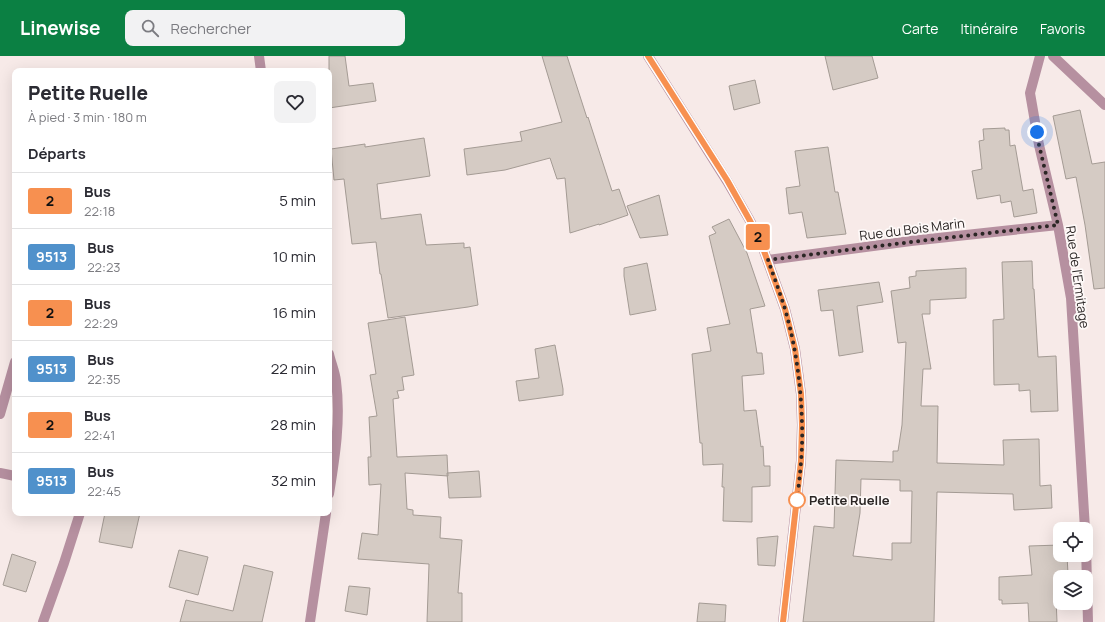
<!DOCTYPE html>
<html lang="fr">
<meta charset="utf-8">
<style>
:root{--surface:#fff;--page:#f2f2f3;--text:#2b2b33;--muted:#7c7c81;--line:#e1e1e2;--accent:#0b8043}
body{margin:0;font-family:Manrope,sans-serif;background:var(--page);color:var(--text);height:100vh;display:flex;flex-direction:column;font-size:15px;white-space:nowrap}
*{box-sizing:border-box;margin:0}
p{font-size:13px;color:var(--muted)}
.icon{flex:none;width:22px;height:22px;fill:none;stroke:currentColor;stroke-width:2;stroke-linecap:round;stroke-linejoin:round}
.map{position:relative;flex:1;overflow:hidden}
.panel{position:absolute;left:12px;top:12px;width:320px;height:448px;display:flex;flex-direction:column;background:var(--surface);border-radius:8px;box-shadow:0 4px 16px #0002}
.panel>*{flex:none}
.badge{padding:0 8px;border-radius:3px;font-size:14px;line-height:26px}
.controls{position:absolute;left:1053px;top:466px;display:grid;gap:8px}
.controls a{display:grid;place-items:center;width:40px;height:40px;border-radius:8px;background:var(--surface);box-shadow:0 4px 16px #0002;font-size:20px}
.you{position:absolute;width:20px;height:20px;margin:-10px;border:3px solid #fff;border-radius:50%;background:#1a73e8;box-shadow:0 0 0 6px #1a73e833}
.map>.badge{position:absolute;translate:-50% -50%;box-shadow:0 0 0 2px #fff}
h2{padding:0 16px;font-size:15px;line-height:36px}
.round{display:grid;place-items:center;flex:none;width:42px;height:42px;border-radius:8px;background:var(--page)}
.overview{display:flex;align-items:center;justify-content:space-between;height:68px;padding:0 16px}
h1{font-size:19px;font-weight:800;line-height:30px}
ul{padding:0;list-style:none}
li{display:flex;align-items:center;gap:12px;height:56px;padding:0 16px;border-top:1px solid var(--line)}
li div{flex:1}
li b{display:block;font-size:15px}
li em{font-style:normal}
li .badge{min-width:44px;font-weight:700;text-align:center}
header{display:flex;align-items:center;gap:24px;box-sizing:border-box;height:56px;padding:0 20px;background:var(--accent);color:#fff}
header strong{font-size:19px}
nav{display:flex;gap:22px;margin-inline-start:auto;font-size:14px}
.search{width:280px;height:36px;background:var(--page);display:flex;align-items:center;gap:10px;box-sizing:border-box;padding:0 14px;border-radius:8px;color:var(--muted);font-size:15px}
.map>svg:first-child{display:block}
</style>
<header>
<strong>Linewise</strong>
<div class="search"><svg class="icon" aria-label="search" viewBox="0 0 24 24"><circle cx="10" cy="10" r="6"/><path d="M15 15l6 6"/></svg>Rechercher</div>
<nav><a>Carte</a><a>Itinéraire</a><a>Favoris</a></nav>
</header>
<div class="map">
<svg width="1105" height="566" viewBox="0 0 1105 566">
<rect width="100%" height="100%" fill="#f7eae8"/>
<!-- building -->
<path fill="#d5cbc4" stroke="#a49b94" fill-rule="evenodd" d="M 329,0 L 345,0 L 349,30 L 373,27 L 376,45 L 329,52 Z
M 542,0 L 567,0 L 587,62 L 588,61 L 612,135 L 619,133 L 628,159 L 599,169 L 599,168 L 570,177 L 565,122 L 557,123 L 550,102 L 505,114 L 467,119 L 464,93 L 522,85 L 520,76 L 562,66 Z
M 825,0 L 872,0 L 878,22 L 833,34 Z
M 755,24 L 760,47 L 734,54 L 729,30 Z
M 1080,54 L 1092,108 L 1105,106 L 1105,232 L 1094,233 L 1085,169 L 1076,121 L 1066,123 L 1053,60 Z
M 1005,72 L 1005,74 L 1009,74 L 1010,90 L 1015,89 L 1023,135 L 1033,133 L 1037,157 L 1014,161 L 1011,145 L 1001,147 L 1000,139 L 977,143 L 972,115 L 982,113 L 979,85 L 984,84 L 983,73 Z
M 424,82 L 430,120 L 377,128 L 381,163 L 421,158 L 426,189 L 464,187 L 464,192 L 470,191 L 478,249 L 468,251 L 388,262 L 381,218 L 380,218 L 376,186 L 352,188 L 344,123 L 334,124 L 331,93 L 365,88 L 365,91 Z
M 828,91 L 835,136 L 838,136 L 846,178 L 807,182 L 802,156 L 789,158 L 786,132 L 800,130 L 795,95 Z
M 659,139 L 668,179 L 640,182 L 627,150 Z
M 729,163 L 747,197 L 765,250 L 750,253 L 757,297 L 762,297 L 764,318 L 742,320 L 744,355 L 756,354 L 761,391 L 763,390 L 764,410 L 770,410 L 770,430 L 752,431 L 752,466 L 723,465 L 724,431 L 722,431 L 723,408 L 703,409 L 702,387 L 700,387 L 692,298 L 711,295 L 707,272 L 730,268 L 709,180 L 716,177 L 712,171 Z
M 1032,205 L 1033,233 L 1034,233 L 1038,301 L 1056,300 L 1058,355 L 1031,356 L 1030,334 L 1019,335 L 1019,328 L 994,329 L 993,264 L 1004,263 L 1002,206 Z
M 647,207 L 656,254 L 630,259 L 624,220 L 624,212 Z
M 966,212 L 966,242 L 930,244 L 930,258 L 922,258 L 931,313 L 923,313 L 921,350 L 938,350 L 937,407 L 1004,409 L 1003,384 L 1039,383 L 1040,430 L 1051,429 L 1052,452 L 1014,454 L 1013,438 L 937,436 L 934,566 L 803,566 L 814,470 L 834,472 L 836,404 L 893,406 L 893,395 L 898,395 L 902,369 L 906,286 L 898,287 L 891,235 L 910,232 L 909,221 L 916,220 L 916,215 ZM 861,423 L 900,424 L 900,435 L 912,435 L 911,487 L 892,487 L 892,504 L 853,500 L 860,457 Z
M 879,226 L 883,246 L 857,250 L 863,296 L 839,300 L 833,254 L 821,255 L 818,234 Z
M 405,261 L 414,319 L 402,321 L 404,334 L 397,335 L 399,342 L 393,343 L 397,401 L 447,399 L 448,420 L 405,417 L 407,453 L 413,454 L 413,459 L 441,461 L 440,482 L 462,484 L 458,537 L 462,537 L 462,566 L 427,566 L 429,508 L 358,503 L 362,477 L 378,479 L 381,428 L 369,429 L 368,401 L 371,401 L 369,361 L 377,360 L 370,319 L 376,318 L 368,267 Z
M 555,289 L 563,333 L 563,339 L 519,345 L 516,325 L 539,322 L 535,293 Z
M 479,415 L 481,441 L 449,442 L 447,417 Z
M 105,457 L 140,457 L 132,492 L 99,486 Z
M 778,480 L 775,510 L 758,509 L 757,482 Z
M 1060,489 L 1060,499 L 1067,499 L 1068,518 L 1055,518 L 1057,566 L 1029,566 L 1028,547 L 1002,548 L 1002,544 L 999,544 L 999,521 L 1032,519 L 1029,490 Z
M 179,494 L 208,501 L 198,539 L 169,531 Z
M 12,498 L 36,506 L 26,536 L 3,529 Z
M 244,509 L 273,516 L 262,566 L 180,566 L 186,544 L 233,555 Z
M 349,530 L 370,532 L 367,559 L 345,555 Z
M 699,547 L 726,549 L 725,566 L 697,566 Z"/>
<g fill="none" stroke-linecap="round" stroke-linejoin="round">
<!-- service -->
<path stroke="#b690a0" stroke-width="10" d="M 0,358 L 15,306"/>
<!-- minor -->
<path stroke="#b690a0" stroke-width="10" d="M 259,0 L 261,15
M 1040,0 L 1030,37 L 1039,89 L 1058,169 L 1071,242 L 1085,473
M 1053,0 L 1105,49
M 768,204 L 911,185 L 1058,169
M 329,298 C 331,307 335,316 336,325 C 341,363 335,401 329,438
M 0,417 L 15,420
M 1086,490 L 1088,566
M 43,566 L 64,507 L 80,457
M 310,566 L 326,457"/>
<!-- tertiary -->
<path stroke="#b690a0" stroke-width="10" d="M 648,0 L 727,125 L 749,163 L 760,184 L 785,253 L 795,293 L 801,338 L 802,369 L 801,405 L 783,566"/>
</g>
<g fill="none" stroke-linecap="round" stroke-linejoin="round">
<!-- line casing -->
<g stroke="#fff" stroke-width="9">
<path id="line" d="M 648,0 L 727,124 L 749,163 L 760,184 L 785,253 L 795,293 L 801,338 L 802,369 L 801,405 L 783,566"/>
</g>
<!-- line -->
<use href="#line" stroke="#f79050" stroke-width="6"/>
<!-- walk -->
<path stroke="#2b2625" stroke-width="4" stroke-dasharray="0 7.2" d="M 797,444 C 800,419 803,393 802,368 C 801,329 796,291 785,253 C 780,237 774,221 768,204 L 911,186 L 1058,169 L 1039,89 L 1037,76"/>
</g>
<!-- markers -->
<circle fill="#fff" stroke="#f79050" stroke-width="2" cx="797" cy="444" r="8"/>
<g text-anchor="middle" stroke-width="3.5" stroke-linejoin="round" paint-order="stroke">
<!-- street labels -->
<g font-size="13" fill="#2b2625" stroke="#fef9f8">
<text transform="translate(912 173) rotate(-7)" y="5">Rue du Bois Marin</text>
<text transform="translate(1078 221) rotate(82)" y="5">Rue de l'Ermitage</text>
</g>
<!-- stop labels -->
<g font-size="13" font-weight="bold" fill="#2b2625" stroke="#fef9f8" text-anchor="start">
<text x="809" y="449">Petite Ruelle</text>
</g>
</g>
</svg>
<div class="controls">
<a><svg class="icon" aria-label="locate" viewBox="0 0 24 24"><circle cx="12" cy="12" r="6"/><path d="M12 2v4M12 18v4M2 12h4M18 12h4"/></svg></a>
<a><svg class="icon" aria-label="layers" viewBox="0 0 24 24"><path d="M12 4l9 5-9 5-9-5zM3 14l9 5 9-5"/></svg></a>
</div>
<div class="you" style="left:1037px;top:76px"></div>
<b class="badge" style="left:758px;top:181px;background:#f79050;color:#111">2</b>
<section class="panel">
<div class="overview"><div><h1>Petite Ruelle</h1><p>À pied · 3 min · 180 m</p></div><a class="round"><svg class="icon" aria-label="heart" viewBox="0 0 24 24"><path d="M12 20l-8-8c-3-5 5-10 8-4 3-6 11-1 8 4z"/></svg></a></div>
<h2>Départs</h2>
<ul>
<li><span class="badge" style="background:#f79050;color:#111">2</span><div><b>Bus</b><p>22:18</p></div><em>5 min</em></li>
<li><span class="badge" style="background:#5091cb;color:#fff">9513</span><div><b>Bus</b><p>22:23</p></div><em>10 min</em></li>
<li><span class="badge" style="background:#f79050;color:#111">2</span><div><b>Bus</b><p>22:29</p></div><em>16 min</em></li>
<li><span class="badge" style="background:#5091cb;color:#fff">9513</span><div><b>Bus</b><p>22:35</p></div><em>22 min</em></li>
<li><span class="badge" style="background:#f79050;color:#111">2</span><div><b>Bus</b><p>22:41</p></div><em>28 min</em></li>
<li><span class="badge" style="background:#5091cb;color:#fff">9513</span><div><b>Bus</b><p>22:45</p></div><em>32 min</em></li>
</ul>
</section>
</div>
